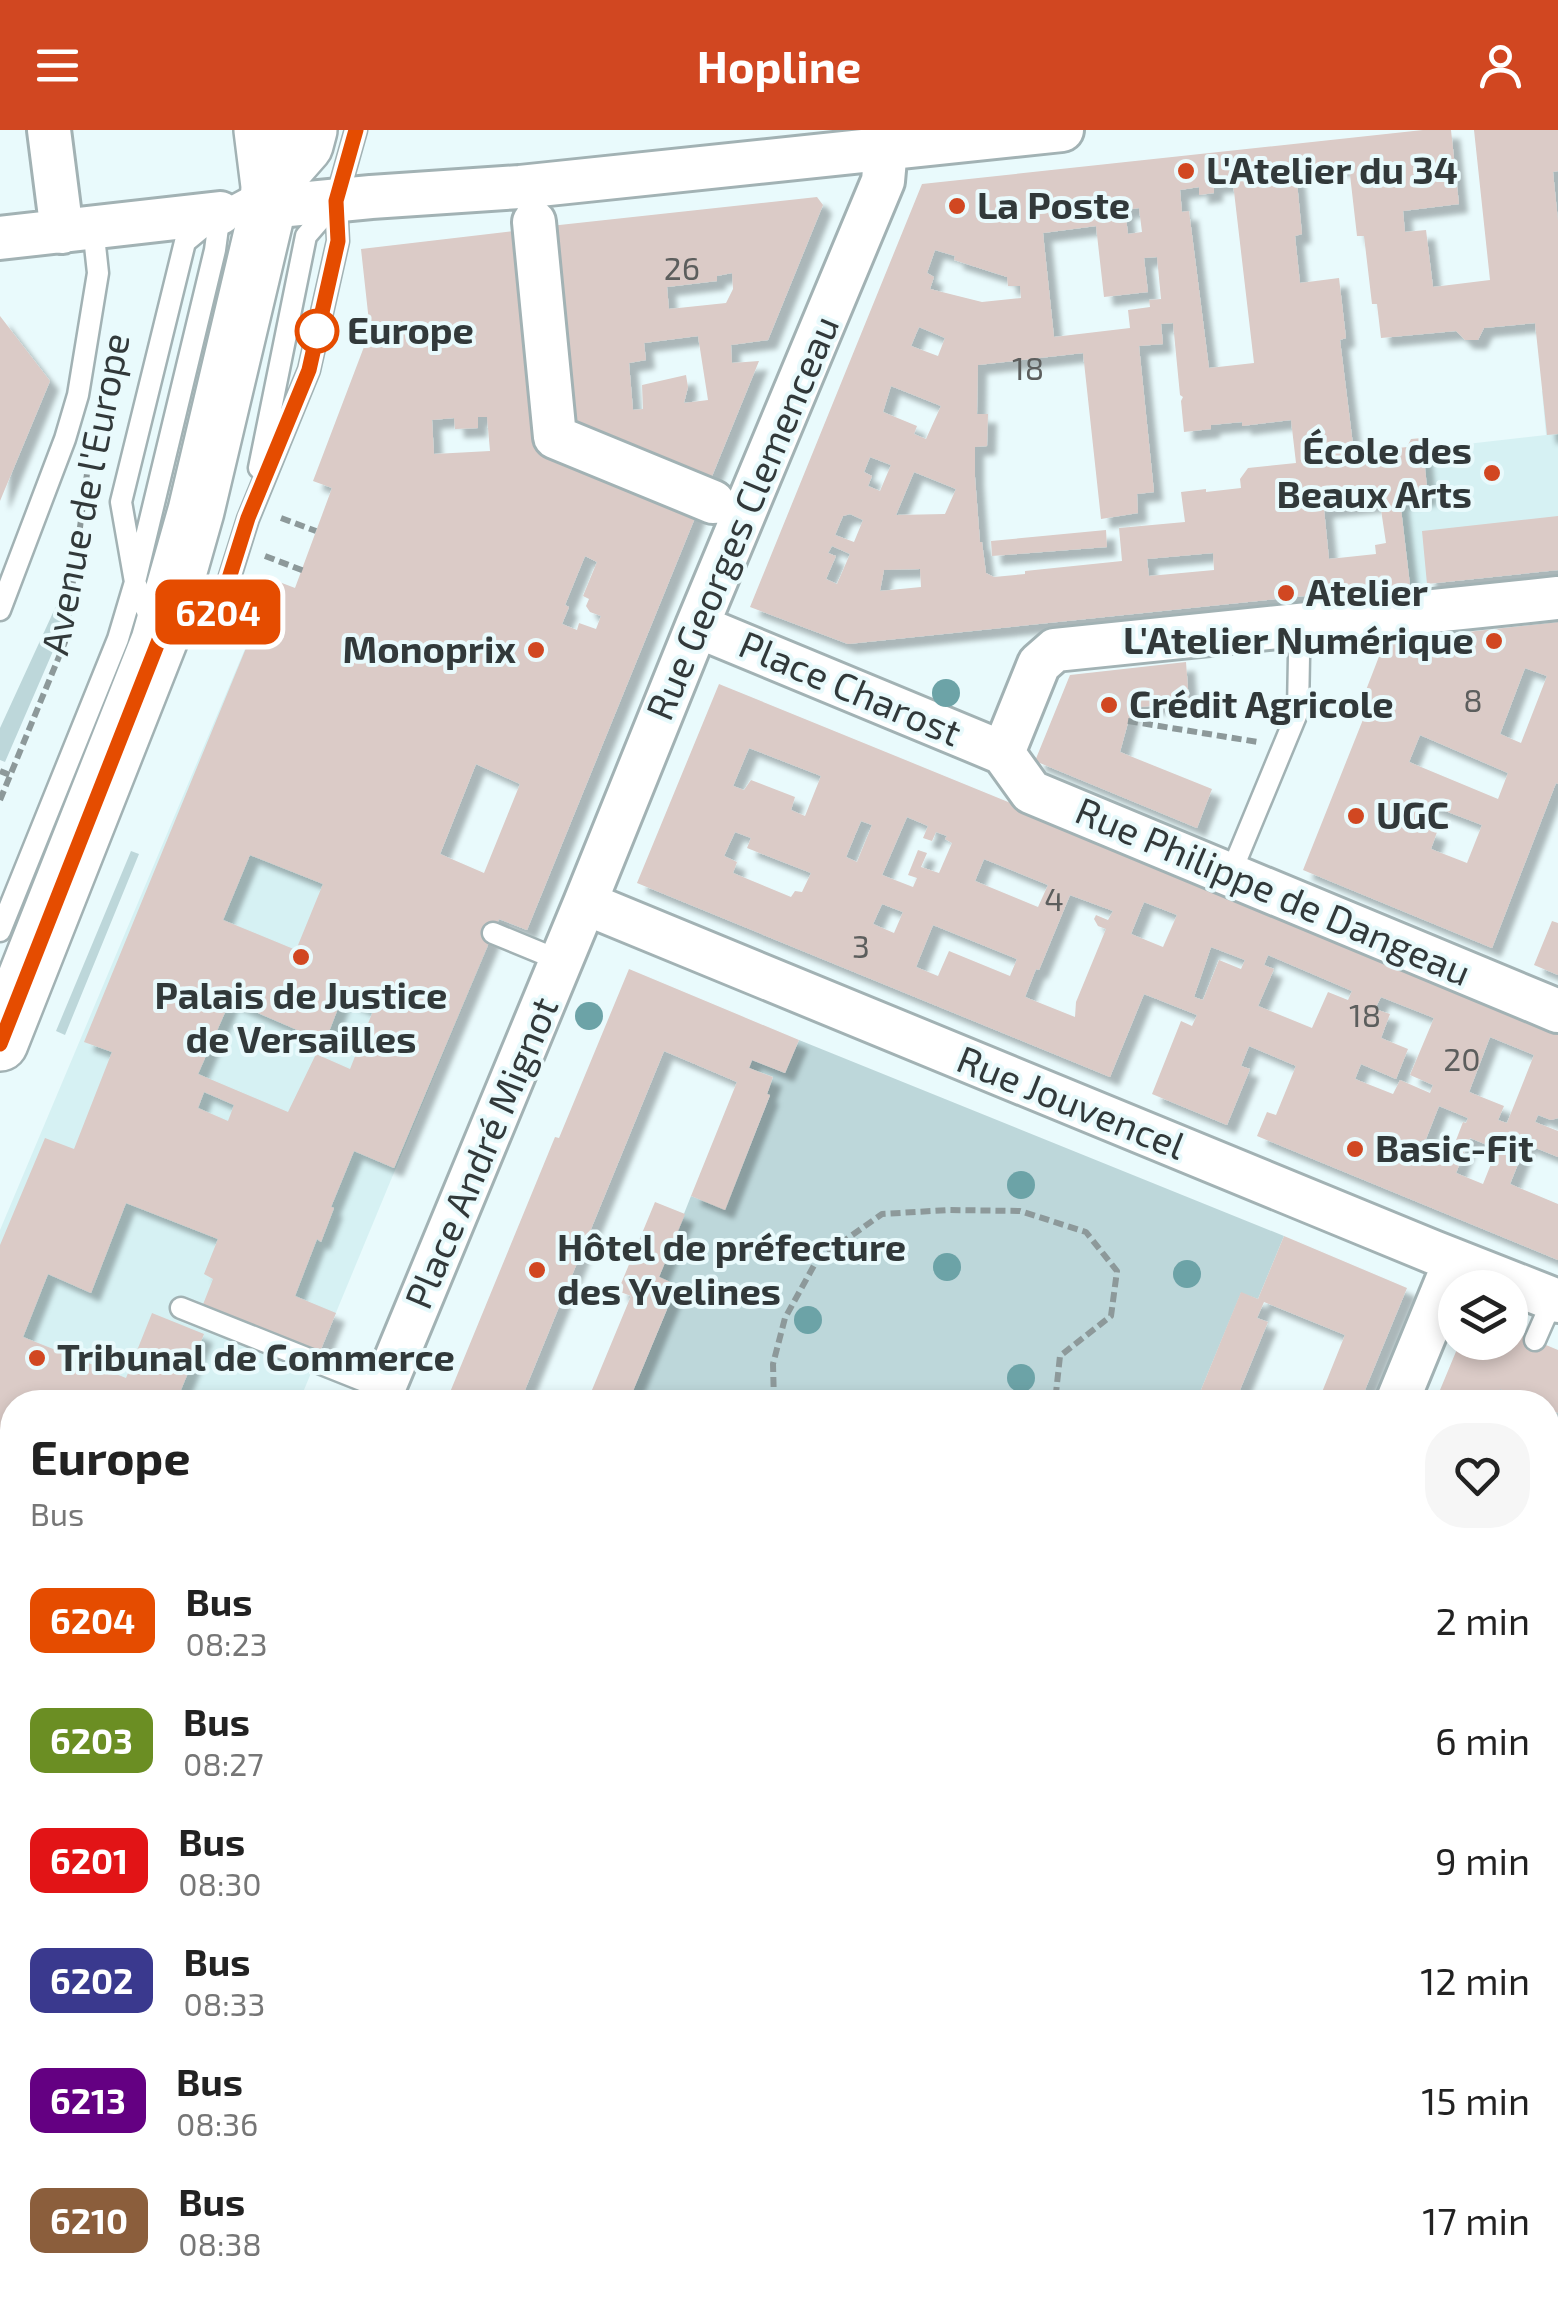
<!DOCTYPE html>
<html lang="fr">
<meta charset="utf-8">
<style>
:root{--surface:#fff;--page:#f6f6f6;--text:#222;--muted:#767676;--accent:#d14721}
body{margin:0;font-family:"Exo 2",sans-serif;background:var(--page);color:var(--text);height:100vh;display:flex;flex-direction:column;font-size:38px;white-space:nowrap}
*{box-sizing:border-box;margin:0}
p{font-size:32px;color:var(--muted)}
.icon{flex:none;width:55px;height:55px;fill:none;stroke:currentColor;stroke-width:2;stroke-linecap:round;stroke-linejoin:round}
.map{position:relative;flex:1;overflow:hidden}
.details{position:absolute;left:0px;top:1260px;width:1560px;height:912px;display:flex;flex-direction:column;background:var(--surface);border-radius:40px 40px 0 0;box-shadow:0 5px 15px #0003}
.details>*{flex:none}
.badge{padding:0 20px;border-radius:15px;font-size:35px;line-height:65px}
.fabs{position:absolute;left:1438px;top:1140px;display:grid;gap:20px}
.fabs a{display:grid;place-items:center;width:90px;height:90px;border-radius:50%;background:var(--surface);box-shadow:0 5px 15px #0003;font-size:50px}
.map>.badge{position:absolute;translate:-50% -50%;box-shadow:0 0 0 5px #fff}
.round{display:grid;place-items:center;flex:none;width:105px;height:105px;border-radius:40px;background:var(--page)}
.overview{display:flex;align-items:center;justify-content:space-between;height:170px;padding:0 30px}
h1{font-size:48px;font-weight:700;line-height:75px}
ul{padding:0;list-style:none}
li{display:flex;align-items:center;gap:30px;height:120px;padding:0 30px}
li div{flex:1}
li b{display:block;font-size:38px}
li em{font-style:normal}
li .badge{min-width:110px;font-weight:700;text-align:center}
header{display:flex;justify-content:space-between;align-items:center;height:130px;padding:0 30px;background:var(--accent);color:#fff;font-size:45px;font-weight:700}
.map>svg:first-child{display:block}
</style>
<header><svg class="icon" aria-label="menu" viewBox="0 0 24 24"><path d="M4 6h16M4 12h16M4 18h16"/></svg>Hopline<svg class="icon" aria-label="person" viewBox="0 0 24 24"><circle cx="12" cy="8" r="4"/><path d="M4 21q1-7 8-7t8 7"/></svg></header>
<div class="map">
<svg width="1558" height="2172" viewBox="0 0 1558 2172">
<defs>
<filter id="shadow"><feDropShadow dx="9" dy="9" stdDeviation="2.5" flood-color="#0004"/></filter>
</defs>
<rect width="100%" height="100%" fill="#e9fafc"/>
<!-- built -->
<path fill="#d6f1f3" d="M 1558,259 L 1558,440 L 1410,455 L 1400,370 L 1428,367 L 1423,319 L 1546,305 L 1542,261 Z
M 274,450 L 386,496 L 300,706 L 499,789 L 299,1272 L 12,1272 L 12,1342 L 0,1336 L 0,1100 Z
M 0,1881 L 12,1886 L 12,2160 L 427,2160 L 422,2172 L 0,2172 Z"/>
<!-- green -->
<path fill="#bdd7da" d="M 62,463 L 60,505 L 5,632 L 0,630 L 0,598 Z
M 131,721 L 139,724 L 65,905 L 56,901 Z
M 799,910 L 1284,1106 L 1258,1169 L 1241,1163 L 1196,1272 L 640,1272 L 630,1268 L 677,1156 L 659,1147 L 691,1066 L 725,1079 L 770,966 L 767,964 L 773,947 L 749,938 L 752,930 L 785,943 Z"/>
<!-- building -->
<path fill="#dbcbc7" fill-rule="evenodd" filter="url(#shadow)" d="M 1423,0 L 1451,0 L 1459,74 L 1403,81 L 1405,102 L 1426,100 L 1433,157 L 1490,150 L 1474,0 L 1558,0 L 1558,41 L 1553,42 L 1558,91 L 1558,304 L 1547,305 L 1535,193 L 1484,198 L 1478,210 L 1465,210 L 1456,201 L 1381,208 L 1377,174 L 1372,174 L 1364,106 L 1357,106 L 1349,36 L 1296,42 L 1302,104 L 1295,106 L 1300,153 L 1339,148 L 1346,208 L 1340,210 L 1354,323 L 1407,317 L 1411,309 L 1422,308 L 1428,367 L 1400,370 L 1410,455 L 848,514 L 750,477 L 922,54 ZM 1233,53 L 1254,233 L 1209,238 L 1189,81 L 1182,82 L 1180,60 L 1199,57 L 1199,65 L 1214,63 L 1214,55 ZM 1139,78 L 1142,102 L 1128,104 L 1125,80 ZM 1096,96 L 1104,167 L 1148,162 L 1144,128 L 1157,127 L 1161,169 L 1149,170 L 1150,177 L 1128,180 L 1130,198 L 1054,207 L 1043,103 ZM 935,120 L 955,126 L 954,130 L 1007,147 L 1008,156 L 1020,156 L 1021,168 L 982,172 L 930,159 L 934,147 L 927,143 ZM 1173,193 L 1180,265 L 1183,267 L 1181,271 L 1184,302 L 1211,299 L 1211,295 L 1242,292 L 1242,296 L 1291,290 L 1296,333 L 1248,338 L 1240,349 L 1241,358 L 1206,362 L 1206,359 L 1181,362 L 1185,392 L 1119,398 L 1122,431 L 1025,441 L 1025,444 L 994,447 L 986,443 L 982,412 L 980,412 L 975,347 L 975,317 L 987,316 L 988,284 L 977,284 L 978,235 L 1083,223 L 1101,389 L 1138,383 L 1137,364 L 1154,362 L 1139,216 L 1163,214 L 1161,194 ZM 919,197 L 945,208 L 938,226 L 911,216 ZM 891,256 L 941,276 L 926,309 L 914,304 L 917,296 L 883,282 ZM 870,327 L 891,335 L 880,361 L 868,356 L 872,346 L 864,342 ZM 914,342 L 956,359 L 945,384 L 896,385 ZM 1380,373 L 1386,413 L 1375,415 L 1376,424 L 1329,429 L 1324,379 ZM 850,384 L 863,390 L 854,412 L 835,405 L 843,386 ZM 832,416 L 850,424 L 837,454 L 826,449 L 836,426 L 828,423 ZM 1213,423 L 1214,440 L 1149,446 L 1147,429 ZM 920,439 L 921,457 L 880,461 L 884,440 Z
M 817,67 L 823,75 L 768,210 L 731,215 L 732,233 L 759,231 L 708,356 L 575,299 L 541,97 ZM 732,143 L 733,159 L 726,173 L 669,179 L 667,157 L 717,151 L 717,146 ZM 698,206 L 708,270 L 684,273 L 688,257 L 686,245 L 642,255 L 643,279 L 633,280 L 629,233 L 646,230 L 644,213 Z
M 523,100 L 539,309 L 699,378 L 527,800 L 499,789 L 394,1038 L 354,1021 L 331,1077 L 334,1078 L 321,1112 L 317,1109 L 295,1166 L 336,1183 L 319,1224 L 202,1177 L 213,1149 L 204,1144 L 218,1109 L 126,1073 L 91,1163 L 48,1144 L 23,1207 L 126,1248 L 152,1183 L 204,1204 L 176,1272 L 12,1272 L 12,1338 L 0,1333 L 0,1115 L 45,1008 L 74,1019 L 112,922 L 84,912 L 274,450 L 295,458 L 332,358 L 313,351 L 370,201 L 361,119 ZM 478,287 L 487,287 L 490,321 L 434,324 L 432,290 L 454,288 L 455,299 L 478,298 ZM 585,426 L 597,432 L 583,466 L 589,469 L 586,476 L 590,482 L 601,486 L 596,499 L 579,493 L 577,500 L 562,494 L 569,477 L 565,475 ZM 476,634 L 520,654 L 484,743 L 440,724 ZM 250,725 L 323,754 L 296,820 L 223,790 ZM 342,868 L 373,881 L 350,939 L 316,924 L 288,982 L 198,944 L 230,871 L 325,912 ZM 204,962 L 234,975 L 228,991 L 198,978 Z
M 0,186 L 50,251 L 0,371 Z
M 1558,386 L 1558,440 L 1427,454 L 1422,401 Z
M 1106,400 L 1107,417 L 992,426 L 991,411 Z
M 1558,492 L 1558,654 L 1556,653 L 1492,818 L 1303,740 L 1370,572 L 1361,573 L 1385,511 ZM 1525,538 L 1547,546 L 1521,613 L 1500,604 ZM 1420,605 L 1508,643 L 1498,669 L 1409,632 ZM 1419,671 L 1482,695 L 1467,733 L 1431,719 L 1437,702 L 1421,696 L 1425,684 L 1415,681 Z
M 1186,532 L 1189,572 L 1132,578 L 1120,622 L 1212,659 L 1197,698 L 1035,631 L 1070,545 Z
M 719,554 L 1558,896 L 1558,988 L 1551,990 L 1538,985 L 1535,992 L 1558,1001 L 1558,1027 L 1526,1014 L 1510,1054 L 1558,1074 L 1558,1130 L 1257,1006 L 1267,982 L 1276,985 L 1296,936 L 1249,916 L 1241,936 L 1250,939 L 1227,995 L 1152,964 L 1181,891 L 1192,896 L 1197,885 L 1144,864 L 1110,947 L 637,753 ZM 749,618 L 821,646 L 805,686 L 791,680 L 795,667 L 751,650 L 744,660 L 733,656 ZM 907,687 L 928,696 L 923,708 L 932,711 L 936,702 L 947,706 L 945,709 L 952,713 L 939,743 L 921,737 L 927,723 L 918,720 L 908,745 L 917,748 L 913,757 L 882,745 ZM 861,691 L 872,695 L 857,732 L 846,727 ZM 735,702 L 751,708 L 747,718 L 811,743 L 802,762 L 795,761 L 791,767 L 733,743 L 737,732 L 724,726 ZM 984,729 L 1048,755 L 1038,777 L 975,751 ZM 1070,765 L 1113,781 L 1108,790 L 1096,785 L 1094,789 L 1098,796 L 1106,799 L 1076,872 L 1075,887 L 1025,867 L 1036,839 L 1039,840 ZM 1144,772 L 1177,785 L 1163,817 L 1131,804 ZM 882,774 L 903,782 L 894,803 L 873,794 ZM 933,795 L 1017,829 L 1010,846 L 949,821 L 938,846 L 916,837 ZM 1211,817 L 1245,830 L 1241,839 L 1219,830 L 1203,870 L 1194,867 ZM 1268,825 L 1352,861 L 1348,870 L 1328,862 L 1312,898 L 1258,876 L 1274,839 L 1264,835 ZM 1381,867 L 1434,888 L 1410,945 L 1433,955 L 1430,963 L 1400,950 L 1393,964 L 1355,949 L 1361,934 L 1396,949 L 1408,919 L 1381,908 L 1390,884 L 1375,879 ZM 1490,907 L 1534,925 L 1507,993 L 1498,990 L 1504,976 L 1469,962 ZM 1439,976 L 1468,988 L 1466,993 L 1463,992 L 1450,1026 L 1418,1012 L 1426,1009 ZM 1470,1008 L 1497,1019 L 1483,1054 L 1456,1043 Z
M 1552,791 L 1558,793 L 1558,845 L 1534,835 Z
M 629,839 L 799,910 L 785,943 L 752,930 L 749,938 L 773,947 L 767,964 L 770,965 L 725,1080 L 691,1066 L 737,952 L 664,921 L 520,1272 L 446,1272 L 555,1007 L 559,1008 Z
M 655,1072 L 685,1084 L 659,1147 L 677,1155 L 630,1268 L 640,1272 L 587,1272 L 631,1166 L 618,1161 Z
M 1284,1106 L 1407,1158 L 1360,1272 L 1318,1272 L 1345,1205 L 1264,1172 L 1257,1188 L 1268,1192 L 1235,1272 L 1196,1272 L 1241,1162 L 1258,1169 Z
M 1510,1200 L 1558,1220 L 1558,1283 L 1548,1279 L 1548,1272 L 1532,1272 L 1500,1259 L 1494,1272 L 1435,1272 L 1460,1212 L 1510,1212 Z
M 1548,1381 L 1558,1386 L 1558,1418 L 1548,1413 Z
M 1558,1454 L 1558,1537 L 1548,1563 L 1548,1479 Z
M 1558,1614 L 1558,1727 L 1548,1754 L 1548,1639 Z
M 1548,1754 L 1558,1758 L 1558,1822 L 1548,1818 Z
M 1548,1932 L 1558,1936 L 1558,1978 L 1551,1976 L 1548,1983 Z
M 12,2086 L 12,2160 L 43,2160 L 41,2172 L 0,2172 L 0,2089 L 10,2093 Z
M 123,2160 L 209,2160 L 229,2168 L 232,2160 L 293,2160 L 288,2172 L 118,2172 Z
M 347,2160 L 427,2160 L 422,2172 L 342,2172 Z
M 638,2160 L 699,2160 L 728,2172 L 634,2172 Z"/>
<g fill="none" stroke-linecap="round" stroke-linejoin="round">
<!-- lane casing -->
<g stroke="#a2b2b4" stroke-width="25">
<path id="lane" d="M 259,338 L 306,106 L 332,76
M 0,480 L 65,309 L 78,265 L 98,143 L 93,97
M 151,491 L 135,452 L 121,372 L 185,112 L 220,83 L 263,60
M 167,508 L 214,497 L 248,389 L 309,240 L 338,111 L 336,71 L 356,0
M 1230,745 L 1298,581 L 1299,526 L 1296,495
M 0,801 L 118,509 L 135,452 L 215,120 L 220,83
M 493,803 L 561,831
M 181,1178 L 384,1259
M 1535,1210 L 1553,1169
M 0,1721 L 12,1726
M 0,2012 L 12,2017
M 1130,2160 L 1160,2172"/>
</g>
<!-- street casing -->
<g stroke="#a2b2b4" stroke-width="48">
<path id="street" d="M 49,0 L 62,102
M 268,77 L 371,67 L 520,57 L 1062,0
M 534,92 L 555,307 L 713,372
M 0,108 L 220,83
M 697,496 L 1003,623
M 1003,623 L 1039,534 L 1055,520 L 1558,468
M 1003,623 L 1031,662 L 1558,881
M 585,773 L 1433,1122 L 1558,1171
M 378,1272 L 585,773 L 697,496 L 883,51 L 886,18 L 884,0
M 1397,1272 L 1455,1131
M 0,1369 L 12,1375
M 1548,1617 L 1558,1592
M 758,2160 L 787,2172
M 450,2172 L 456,2160"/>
</g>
<!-- primary casing -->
<g stroke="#a2b2b4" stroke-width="60">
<path id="primary" d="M 269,56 L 305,15 L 309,0
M 0,913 L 159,511 L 196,381 L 268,77 L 269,56 L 262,0
M 0,1570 L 12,1575
M 0,1661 L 12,1666
M 572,2160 L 576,2172
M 1258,2160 L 1288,2172
M 1447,2160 L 1476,2172"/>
</g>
<!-- path -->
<path stroke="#8d999a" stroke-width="6" stroke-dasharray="10 5" stroke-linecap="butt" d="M 281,388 L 316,401
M 265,426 L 307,442
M 1128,591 L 1258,612
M 0,641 L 10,645
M 0,670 L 65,512 L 88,336
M 774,1272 L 773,1234 L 785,1188 L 817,1130 L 882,1084 L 949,1080 L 1020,1081 L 1086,1102 L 1117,1141 L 1111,1186 L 1060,1226 L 1055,1272
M 0,1473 L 12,1478
M 0,1858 L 12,1863
M 1548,2068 L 1558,2072"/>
<!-- lane -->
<use href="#lane" stroke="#fff" stroke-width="20"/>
<!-- street -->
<use href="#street" stroke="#fff" stroke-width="42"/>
<!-- primary -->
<use href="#primary" stroke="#fff" stroke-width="55"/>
</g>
<!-- trees -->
<g fill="#6ca3a7">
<circle cx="946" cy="563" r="14"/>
<circle cx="589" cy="886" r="14"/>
<circle cx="1021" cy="1055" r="14"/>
<circle cx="947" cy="1137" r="14"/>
<circle cx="1187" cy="1144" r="14"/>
<circle cx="808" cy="1190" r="14"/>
<circle cx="1021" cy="1248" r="14"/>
</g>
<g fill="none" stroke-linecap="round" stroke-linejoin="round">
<!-- line casing -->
<g stroke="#fff" stroke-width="22">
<path id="line" d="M 0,914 L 159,510 L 214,496 L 248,388 L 309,240 L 338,111 L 336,71 L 356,0"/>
</g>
<!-- line -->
<use href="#line" stroke="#e54c00" stroke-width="15"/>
</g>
<!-- markers -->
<g fill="#d14721" stroke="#e9fafc" stroke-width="4">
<circle cx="1186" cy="41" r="10"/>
<circle cx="957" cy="76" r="10"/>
<circle cx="1492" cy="343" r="10"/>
<circle cx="1286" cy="463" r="10"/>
<circle cx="1494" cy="511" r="10"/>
<circle cx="536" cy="520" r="10"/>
<circle cx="1109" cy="575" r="10"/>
<circle cx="1356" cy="686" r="10"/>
<circle cx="301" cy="827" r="10"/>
<circle cx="1355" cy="1019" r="10"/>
<circle cx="537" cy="1140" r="10"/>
<circle cx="37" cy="1228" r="10"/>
</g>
<circle fill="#fff" stroke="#e54c00" stroke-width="5" cx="317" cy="201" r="20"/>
<g text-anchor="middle" stroke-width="8" stroke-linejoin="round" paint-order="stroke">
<!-- number labels -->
<g font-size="32" fill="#5c5e5d">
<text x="682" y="150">26</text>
<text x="1028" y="250">18</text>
<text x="1473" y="582">8</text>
<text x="1054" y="781">4</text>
<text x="861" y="828">3</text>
<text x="1365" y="897">18</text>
<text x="1462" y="941">20</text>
</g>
<!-- poi labels -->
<g font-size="38" font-weight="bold" fill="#32393a" stroke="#e9fafc" text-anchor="start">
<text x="1206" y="54">L'Atelier du 34</text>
<text x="977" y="89">La Poste</text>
<text x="1472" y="334" text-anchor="end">École des<tspan x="1472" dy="44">Beaux Arts</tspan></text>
<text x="1306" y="476">Atelier</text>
<text x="1474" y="524" text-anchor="end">L'Atelier Numérique</text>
<text x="516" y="533" text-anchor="end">Monoprix</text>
<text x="1129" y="588">Crédit Agricole</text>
<text x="1376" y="699">UGC</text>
<text x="301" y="879" text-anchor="middle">Palais de Justice<tspan x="301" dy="44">de Versailles</tspan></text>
<text x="1375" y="1032">Basic-Fit</text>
<text x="557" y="1131">Hôtel de préfecture<tspan x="557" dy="44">des Yvelines</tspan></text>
<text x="57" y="1241">Tribunal de Commerce</text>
</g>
<!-- stop labels -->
<g font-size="38" font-weight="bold" fill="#32393a" stroke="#e9fafc" text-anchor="start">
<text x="347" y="214">Europe</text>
</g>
<!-- street labels -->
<g font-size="38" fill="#32393a" stroke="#e9fafc">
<text transform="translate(86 364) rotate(-79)" y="13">Avenue de l'Europe</text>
<text transform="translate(743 388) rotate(-67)" y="13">Rue Georges Clemenceau</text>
<text transform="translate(850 559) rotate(23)" y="13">Place Charost</text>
<text transform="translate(1273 762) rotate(23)" y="13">Rue Philippe de Dangeau</text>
<text transform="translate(1071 973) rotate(22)" y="13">Rue Jouvencel</text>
<text transform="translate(482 1023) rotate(-67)" y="13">Place André Mignot</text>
</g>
</g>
</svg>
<div class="fabs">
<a><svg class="icon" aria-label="layers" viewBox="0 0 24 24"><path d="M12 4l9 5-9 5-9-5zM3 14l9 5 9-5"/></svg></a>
</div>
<b class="badge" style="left:218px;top:482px;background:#e54c00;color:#fff">6204</b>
<section class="details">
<div class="overview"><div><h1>Europe</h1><p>Bus</p></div><a class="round"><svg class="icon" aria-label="heart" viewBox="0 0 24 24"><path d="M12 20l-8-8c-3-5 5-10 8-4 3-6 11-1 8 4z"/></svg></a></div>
<ul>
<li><span class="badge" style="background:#e54c00;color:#fff">6204</span><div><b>Bus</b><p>08:23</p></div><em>2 min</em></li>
<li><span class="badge" style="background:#6b8e23;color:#fff">6203</span><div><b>Bus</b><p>08:27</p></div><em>6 min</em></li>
<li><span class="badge" style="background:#e21416;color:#fff">6201</span><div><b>Bus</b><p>08:30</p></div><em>9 min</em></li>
<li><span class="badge" style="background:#3a398e;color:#fff">6202</span><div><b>Bus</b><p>08:33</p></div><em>12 min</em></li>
<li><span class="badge" style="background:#640082;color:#fff">6213</span><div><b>Bus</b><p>08:36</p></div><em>15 min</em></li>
<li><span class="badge" style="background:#8b5e3c;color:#fff">6210</span><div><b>Bus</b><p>08:38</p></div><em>17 min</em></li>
</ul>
</section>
</div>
